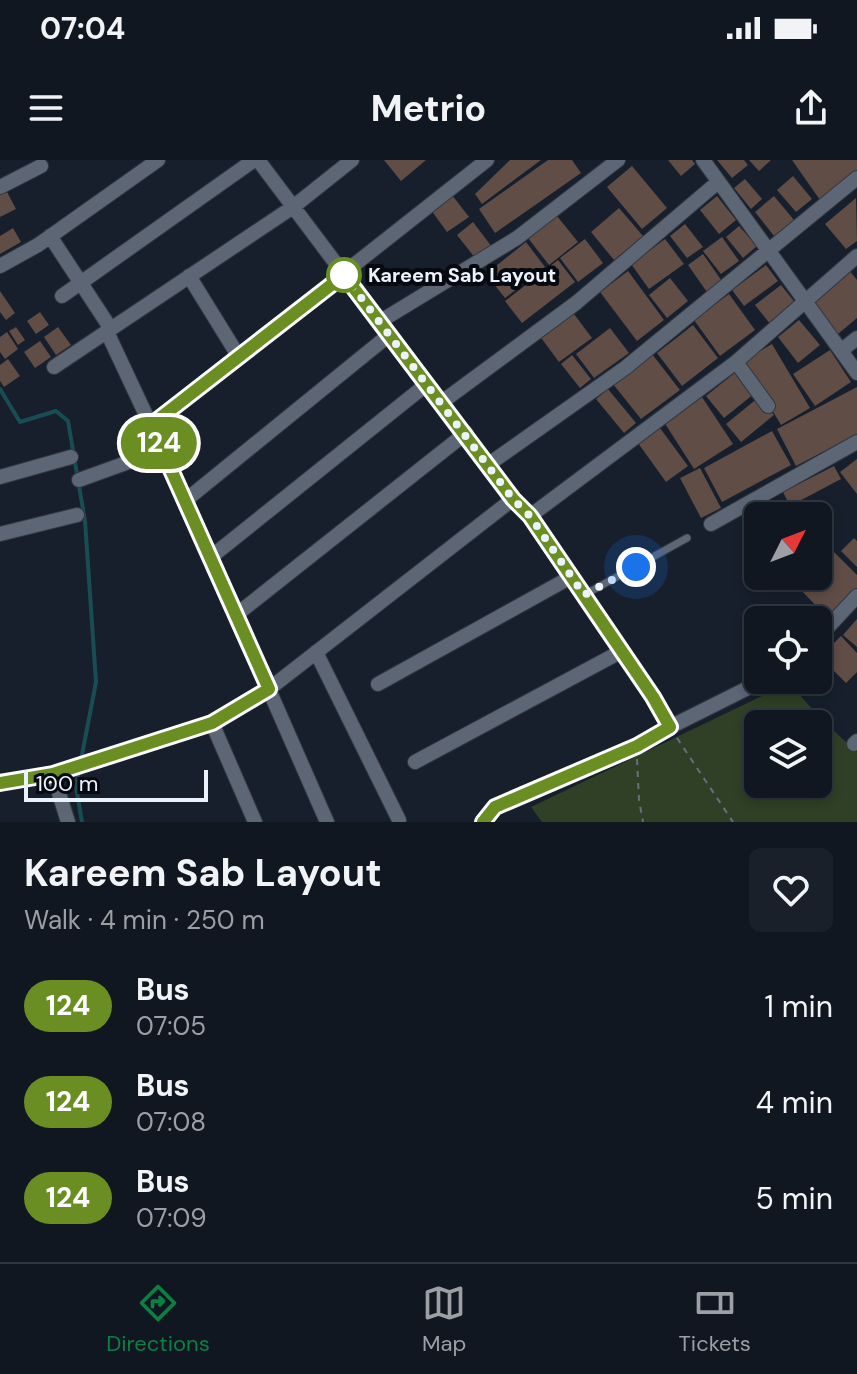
<!DOCTYPE html>
<meta charset="utf-8">
<style>
:root{--surface:#111721;--page:#1a202a;--text:#f1f3f6;--muted:#9c9fa5;--line:#30363f;--accent:#0b8043}
body{margin:0;font-family:"DM Sans",sans-serif;background:var(--page);color:var(--text);height:100vh;display:flex;flex-direction:column;font-size:30px;white-space:nowrap}
*{box-sizing:border-box;margin:0}
p{font-size:26px;color:var(--muted)}
.icon{flex:none;width:44px;height:44px;fill:none;stroke:currentColor;stroke-width:2;stroke-linecap:round;stroke-linejoin:round}
.map{position:relative;height:662px;overflow:hidden}
.side{display:flex;flex-direction:column;background:var(--surface);flex:1}
.side>*{flex:none}
.badge{padding:0 16px;border-radius:26px;font-size:28px;line-height:52px}
.needle{width:52px;rotate:48deg}
.fabs{position:absolute;left:744px;top:342px;display:grid;gap:16px}
.fabs a{display:grid;place-items:center;width:88px;height:88px;border-radius:12px;background:var(--surface);box-shadow:0 4px 12px #0003,0 0 0 2px var(--line);font-size:40px}
.scale{position:absolute;left:24px;bottom:20px;width:184px;box-sizing:border-box;padding-left:8px;border:4px solid #ecf2fb;border-top:0;font-size:22px;line-height:28px;white-space:nowrap;color:#ecf2fb;-webkit-text-stroke:6px #06090f;paint-order:stroke}
.you{position:absolute;width:40px;height:40px;margin:-20px;border:6px solid #fff;border-radius:50%;background:#1a73e8;box-shadow:0 0 0 12px #1a73e833}
.map>.badge{position:absolute;translate:-50% -50%;box-shadow:0 0 0 4px #fff}
.round{display:grid;place-items:center;flex:none;width:84px;height:84px;border-radius:12px;background:var(--page)}
.summary{display:flex;align-items:center;justify-content:space-between;height:136px;padding:0 24px}
h1{font-size:38px;font-weight:700;line-height:60px}
ul{padding:0;list-style:none}
li{display:flex;align-items:center;gap:24px;height:96px;padding:0 24px}
li div{flex:1}
li b{display:block;font-size:30px}
li em{font-style:normal}
li .badge{min-width:88px;font-weight:700;text-align:center}
.status{display:flex;justify-content:space-between;align-items:center;height:56px;padding:0 40px;background:var(--surface);direction:ltr}
.status svg{height:22px;fill:currentColor}
header{display:flex;justify-content:space-between;align-items:center;height:104px;padding:0 24px;background:var(--surface);font-size:36px;font-weight:700}
.menu{display:flex;justify-content:space-around;align-items:center;height:112px;border-top:2px solid var(--line);background:var(--surface);font-size:22px;color:var(--muted)}
.menu a{display:grid;justify-items:center;gap:4px}
.menu .current{color:var(--accent)}
.map>svg:first-child{display:block}
</style>
<div class="status"><b>07:04</b><svg viewBox="0 0 49 12"><path d="M0 12V9h3v3zM5 12V6h3v6zM10 12V3h3v9zM15 12V0h3v12zM26 1h20v11H26zM47 4h2v5h-2z"/></svg></div>
<header><svg class="icon" aria-label="menu" viewBox="0 0 24 24"><path d="M4 6h16M4 12h16M4 18h16"/></svg>Metrio<svg class="icon" aria-label="share" viewBox="0 0 24 24"><path d="M12 15V3M7 8l5-5 5 5M5 13v7h14v-7"/></svg></header>
<div class="map">
<svg width="857" height="662" viewBox="0 0 857 662">
<rect width="100%" height="100%" fill="#171f2c"/>
<!-- green -->
<path fill="#2f4026" fill-rule="evenodd" d="M 789,523 L 823,561 L 857,592 L 857,662 L 542,662 L 531,647 ZM 758,564 L 818,564 L 818,624 L 758,624 Z"/>
<g fill="none" stroke-linecap="round" stroke-linejoin="round">
<!-- stream -->
<path stroke="#194d54" stroke-width="4" d="M 0,229 L 20,262 L 56,251 L 68,261 L 85,361 L 96,522 L 81,600
M 79,609 L 76,627 L 82,662"/>
</g>
<!-- building -->
<path fill="#5f4d46" d="M 384,0 L 426,0 L 401,21 Z
M 510,0 L 541,0 L 482,44 L 475,34 Z
M 548,0 L 572,0 L 581,13 L 495,73 L 479,49 Z
M 668,0 L 692,0 L 695,4 L 681,16 Z
M 717,0 L 744,0 L 748,5 L 732,18 Z
M 749,0 L 771,0 L 759,11 Z
M 792,0 L 857,0 L 857,13 L 820,40 Z
M 632,6 L 667,48 L 642,69 L 607,27 Z
M 793,16 L 812,39 L 796,52 L 777,30 Z
M 745,19 L 762,39 L 751,49 L 734,28 Z
M 6,30 L 16,49 L 0,57 L 0,33 Z
M 452,35 L 469,57 L 447,72 L 431,50 Z
M 717,36 L 736,60 L 719,74 L 700,50 Z
M 774,36 L 794,60 L 774,76 L 755,52 Z
M 856,38 L 857,81 L 846,89 L 825,64 Z
M 619,48 L 643,76 L 614,100 L 591,72 Z
M 557,56 L 578,82 L 549,105 L 528,78 Z
M 473,62 L 492,87 L 476,99 L 457,75 Z
M 685,64 L 703,87 L 687,98 L 670,76 Z
M 739,66 L 757,86 L 743,98 L 726,77 Z
M 13,68 L 21,82 L 0,94 L 0,76 Z
M 722,77 L 739,101 L 721,114 L 703,91 Z
M 585,79 L 603,103 L 578,122 L 560,98 Z
M 665,79 L 684,104 L 649,129 L 631,104 Z
M 526,82 L 545,107 L 505,138 L 486,114 Z
M 703,94 L 724,124 L 709,135 L 688,105 Z
M 558,100 L 575,122 L 522,163 L 505,141 Z
M 766,105 L 778,121 L 744,146 L 732,130 Z
M 848,109 L 857,120 L 857,158 L 838,174 L 811,141 Z
M 628,111 L 664,160 L 637,181 L 600,132 Z
M 670,118 L 688,141 L 667,158 L 649,135 Z
M 781,125 L 797,145 L 771,165 L 755,145 Z
M 0,131 L 15,153 L 6,160 L 0,152 Z
M 729,134 L 755,170 L 720,196 L 694,160 Z
M 571,150 L 592,178 L 559,202 L 539,175 Z
M 40,152 L 49,165 L 36,174 L 27,161 Z
M 799,160 L 820,185 L 798,203 L 778,177 Z
M 693,165 L 718,198 L 682,226 L 657,193 Z
M 16,167 L 25,180 L 18,185 L 9,171 Z
M 58,167 L 71,185 L 56,195 L 44,177 Z
M 610,168 L 629,193 L 594,218 L 576,194 Z
M 7,172 L 18,189 L 5,199 L 0,192 L 0,177 Z
M 40,181 L 51,197 L 35,208 L 24,192 Z
M 772,184 L 810,248 L 781,265 L 743,201 Z
M 830,190 L 851,222 L 815,246 L 793,214 Z
M 652,194 L 680,230 L 641,259 L 613,224 Z
M 572,195 L 591,219 L 580,228 L 561,204 Z
M 8,199 L 20,216 L 4,227 L 0,221 L 0,205 Z
M 737,211 L 755,233 L 724,258 L 706,236 Z
M 857,227 L 857,274 L 796,306 L 777,269 Z
M 608,229 L 636,263 L 624,273 L 596,239 Z
M 702,237 L 733,284 L 694,309 L 664,262 Z
M 759,237 L 774,255 L 741,282 L 726,264 Z
M 660,268 L 688,306 L 666,322 L 638,283 Z
M 772,271 L 791,305 L 722,342 L 704,308 Z
M 857,299 L 857,334 L 840,312 Z
M 834,306 L 841,319 L 790,346 L 783,332 Z
M 700,308 L 721,348 L 701,358 L 680,318 Z
M 854,378 L 857,381 L 857,407 L 841,391 Z
M 833,391 L 857,415 L 857,431 L 828,458 L 797,426 L 807,416 L 818,416 L 818,406 Z
M 857,459 L 857,487 L 843,475 Z
M 841,476 L 857,493 L 857,512 L 846,523 L 820,497 Z"/>
<g fill="none" stroke-linecap="round" stroke-linejoin="round">
<!-- lane casing -->
<g stroke="#323842" stroke-width="9">
<path id="lane" d="M 584,435 L 687,378"/>
</g>
<!-- street casing -->
<g stroke="#323842" stroke-width="16">
<path id="street" d="M 258,0 L 513,339 L 530,356 L 653,537 L 670,567 L 637,586 L 495,647 L 483,662
M 703,0 L 857,213
M 0,27 L 41,6
M 50,76 L 111,169
M 0,106 L 38,85 L 158,0
M 189,116 L 239,197
M 62,136 L 254,0
M 379,162 L 517,78 L 618,0
M 107,172 L 183,334 L 327,662
M 842,190 L 857,178
M 736,202 L 768,246
M 54,207 L 293,47 L 352,0
M 442,242 L 576,143 L 718,22
M 151,265 L 487,0
M 489,304 L 625,208 L 857,18
M 0,317 L 71,297
M 79,320 L 162,290
M 186,340 L 389,175
M 746,345 L 758,367
M 530,356 L 736,202 L 857,96
M 711,364 L 857,282
M 0,374 L 77,355
M 211,397 L 427,224
M 236,455 L 466,273
M 818,478 L 857,436
M 316,492 L 399,660
M 378,524 L 571,417
M 212,563 L 255,662
M 670,567 L 764,520
M 854,584 L 857,581
M 415,602 L 622,491
M 53,614 L 68,662
M 0,623 L 53,614 L 212,563 L 269,529 L 513,339"/>
</g>
<!-- path -->
<path stroke="#686f7b" stroke-width="2" stroke-dasharray="6 6" stroke-linecap="butt" d="M 677,578 L 733,662
M 637,599 L 639,640 L 643,662"/>
<!-- lane -->
<use href="#lane" stroke="#5c6675" stroke-width="7"/>
<!-- street -->
<use href="#street" stroke="#5c6675" stroke-width="14"/>
</g>
<g fill="none" stroke-linecap="round" stroke-linejoin="round">
<!-- line casing -->
<g stroke="#fff" stroke-width="18">
<path id="line" d="M 0,623 L 53,614 L 212,563 L 269,529 L 151,265 L 344,115 L 513,339 L 530,356 L 653,537 L 670,567 L 637,586 L 495,647 L 483,662"/>
</g>
<!-- line -->
<use href="#line" stroke="#6b8e23" stroke-width="12"/>
<!-- walk -->
<path stroke="#ecf2fb" stroke-width="8" stroke-dasharray="0 14.4" d="M 344,115 L 513,339 L 530,356 L 584,435 L 636,407"/>
</g>
<!-- markers -->
<circle fill="#fff" stroke="#6b8e23" stroke-width="4" cx="344" cy="115" r="16"/>
<g text-anchor="middle" stroke-width="8" stroke-linejoin="round" paint-order="stroke">
<!-- stop labels -->
<g font-size="20" font-weight="bold" fill="#ecf2fb" stroke="#06090f" text-anchor="start">
<text x="368" y="122">Kareem Sab Layout</text>
</g>
</g>
</svg>
<div class="fabs">
<a><svg class="needle" viewBox="-14 -14 28 28"><path d="M0-13l5 13h-10z" fill="#e53935"/><path d="M0 13l5-13h-10z" fill="#9c9fa5"/></svg></a>
<a><svg class="icon" aria-label="locate" viewBox="0 0 24 24"><circle cx="12" cy="12" r="6"/><path d="M12 2v4M12 18v4M2 12h4M18 12h4"/></svg></a>
<a><svg class="icon" aria-label="layers" viewBox="0 0 24 24"><path d="M12 4l9 5-9 5-9-5zM3 14l9 5 9-5"/></svg></a>
</div>
<div class="scale">100 m</div>
<div class="you" style="left:636px;top:407px"></div>
<b class="badge" style="left:159px;top:283px;background:#6b8e23;color:#fff">124</b>
</div>
<section class="side">
<div class="summary"><div><h1>Kareem Sab Layout</h1><p>Walk · 4 min · 250 m</p></div><a class="round"><svg class="icon" aria-label="heart" viewBox="0 0 24 24"><path d="M12 20l-8-8c-3-5 5-10 8-4 3-6 11-1 8 4z"/></svg></a></div>
<ul>
<li><span class="badge" style="background:#6b8e23;color:#fff">124</span><div><b>Bus</b><p>07:05</p></div><em>1 min</em></li>
<li><span class="badge" style="background:#6b8e23;color:#fff">124</span><div><b>Bus</b><p>07:08</p></div><em>4 min</em></li>
<li><span class="badge" style="background:#6b8e23;color:#fff">124</span><div><b>Bus</b><p>07:09</p></div><em>5 min</em></li>
</ul>
</section>
<nav class="menu">
<a class="current"><svg class="icon" aria-label="directions" viewBox="0 0 24 24"><path d="M12 3l9 9-9 9-9-9zM9 14v-3h6M13 9l2 2-2 2"/></svg>Directions</a>
<a><svg class="icon" aria-label="map" viewBox="0 0 24 24"><path d="M3 6l6-2 6 2 6-2v14l-6 2-6-2-6 2zM9 4v14M15 6v14"/></svg>Map</a>
<a><svg class="icon" aria-label="tickets" viewBox="0 0 24 24"><path d="M3 7h18v10H3zM15 7v10"/></svg>Tickets</a>
</nav>
